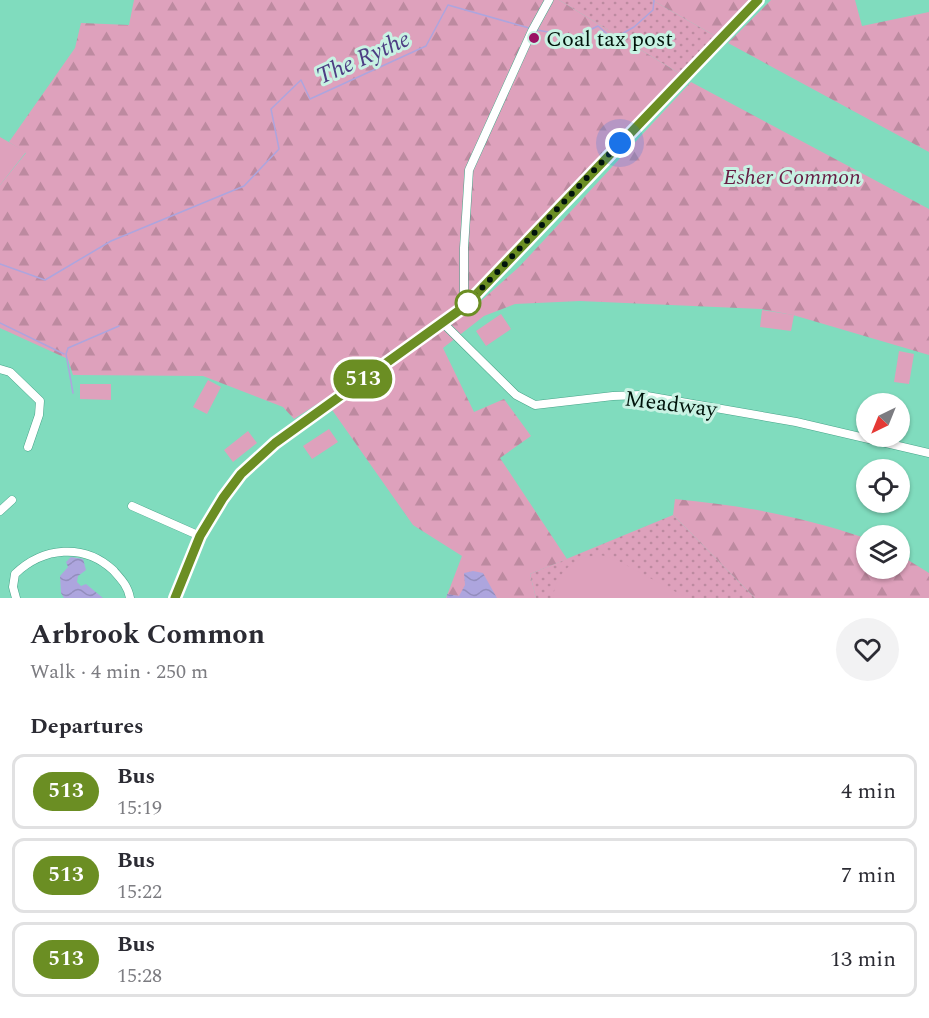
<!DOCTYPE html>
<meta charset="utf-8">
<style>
:root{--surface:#fff;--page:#f2f2f3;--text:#2b2b33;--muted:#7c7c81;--line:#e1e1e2}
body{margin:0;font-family:Spectral,serif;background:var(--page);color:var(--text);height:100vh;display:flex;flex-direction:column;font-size:22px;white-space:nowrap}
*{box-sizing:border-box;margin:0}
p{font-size:20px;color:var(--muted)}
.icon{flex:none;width:33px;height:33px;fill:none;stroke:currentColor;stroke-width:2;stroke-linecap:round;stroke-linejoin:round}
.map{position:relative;height:598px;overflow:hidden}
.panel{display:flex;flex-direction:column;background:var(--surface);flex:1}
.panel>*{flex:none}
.badge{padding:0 12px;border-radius:20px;font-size:21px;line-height:39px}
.needle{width:39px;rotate:223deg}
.controls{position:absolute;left:856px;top:393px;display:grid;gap:12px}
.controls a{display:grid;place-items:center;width:54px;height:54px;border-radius:50%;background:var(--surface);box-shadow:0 2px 4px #0004;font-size:30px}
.you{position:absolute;width:30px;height:30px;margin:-15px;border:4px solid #fff;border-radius:50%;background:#1a73e8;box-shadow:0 0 0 9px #1a73e833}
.map>.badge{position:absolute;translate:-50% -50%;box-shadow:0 0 0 3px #fff}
h2{padding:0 30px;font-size:22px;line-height:54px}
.round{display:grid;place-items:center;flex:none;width:63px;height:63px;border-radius:32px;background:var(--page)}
.overview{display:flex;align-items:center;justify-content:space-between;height:102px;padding:0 30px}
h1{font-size:28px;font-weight:700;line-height:45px}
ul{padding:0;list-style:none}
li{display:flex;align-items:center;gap:18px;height:75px;margin:0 12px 9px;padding:0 18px;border:3px solid var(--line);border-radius:12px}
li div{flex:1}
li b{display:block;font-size:22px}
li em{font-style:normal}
li .badge{min-width:66px;font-weight:700;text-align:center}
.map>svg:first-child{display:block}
</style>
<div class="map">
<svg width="929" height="598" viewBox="0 0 929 598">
<defs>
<pattern id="grass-dots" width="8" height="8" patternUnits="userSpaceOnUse" patternTransform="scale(1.5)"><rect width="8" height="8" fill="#dea1bc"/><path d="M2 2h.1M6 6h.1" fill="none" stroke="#bd8aa0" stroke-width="1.8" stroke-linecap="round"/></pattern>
<pattern id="forest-firs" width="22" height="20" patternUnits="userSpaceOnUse" patternTransform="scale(1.5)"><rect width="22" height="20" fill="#dea1bc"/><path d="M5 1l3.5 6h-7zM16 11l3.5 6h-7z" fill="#bd8aa0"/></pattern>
<pattern id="water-waves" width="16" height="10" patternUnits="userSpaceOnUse" patternTransform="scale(1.5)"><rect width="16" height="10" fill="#ada5de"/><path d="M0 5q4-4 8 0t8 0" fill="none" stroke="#938dbd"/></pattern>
</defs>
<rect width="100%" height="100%" fill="#80dcbe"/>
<!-- grass -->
<path fill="url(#grass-dots)" d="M 559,0 L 652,0 L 717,37 L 682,75 Z
M 673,515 L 755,598 L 536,598 L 530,574 Z"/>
<!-- forest -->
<path fill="url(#forest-firs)" d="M 134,0 L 559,0 L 682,75 L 481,286 L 422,336 L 294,419 L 283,407 L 203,376 L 73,375 L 68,359 L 0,328 L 0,185 L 26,153 L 9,142 L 75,48 L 81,23 L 129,25 Z
M 652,0 L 753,0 L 717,37 Z
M 771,0 L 855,0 L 862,26 L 929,12 L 929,152 L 728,43 Z
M 691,82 L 929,209 L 929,355 L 793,315 L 761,309 L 580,301 L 515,304 L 484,316 L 443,348 L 474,412 L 504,399 L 531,436 L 500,458 L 567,559 L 530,574 L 536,598 L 446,598 L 462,556 L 413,525 L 330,407 L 472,309 L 519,267 Z
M 675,499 C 739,505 800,516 862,537 L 867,539 L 867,568 L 900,568 L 900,555 L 929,573 L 929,598 L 755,598 L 673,515 Z"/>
<!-- garden -->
<path fill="#dea1bc" d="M 0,137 L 26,152 L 0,185 Z
M 762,310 L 794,315 L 791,331 L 760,327 Z
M 501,314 L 511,329 L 486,346 L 476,331 Z
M 899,351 L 914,354 L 909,384 L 894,382 Z
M 208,380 L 221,387 L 207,414 L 193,407 Z
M 80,384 L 111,384 L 111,400 L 80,399 Z
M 329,429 L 338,442 L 312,459 L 303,446 Z
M 248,431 L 257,443 L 233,462 L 224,450 Z
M 600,555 L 613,558 L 687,598 L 553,598 C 556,572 574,557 600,555 Z"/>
<!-- water -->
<path fill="url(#water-waves)" d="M 71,557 L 83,559 L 86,570 L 78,576 L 77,582 L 81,586 L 86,584 L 103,598 L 64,598 L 61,593 L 60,576 L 68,567 L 66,562 Z
M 473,571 L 483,573 L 497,598 L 447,598 L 447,594 L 459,596 L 465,585 L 464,573 Z"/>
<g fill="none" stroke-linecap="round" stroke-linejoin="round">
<!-- stream -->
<path stroke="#ada5de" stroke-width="1.5" d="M 537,30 L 575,37 L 598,26 L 613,39 L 634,27 L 653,10 L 654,0
M 0,264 L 45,280 L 111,241 L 244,186 L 279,149 L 271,109 L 301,80 L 310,99 L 426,46 L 448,5 L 529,28
M 0,323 L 64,354
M 73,393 L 66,354 L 68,348 L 119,326"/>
<!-- minor casing -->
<g stroke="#47a489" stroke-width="9">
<path id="minor" d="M 464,307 L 464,248 L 469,170 L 532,31 L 549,0
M 443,323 L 516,395 L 535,405 L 613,396 L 641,395 L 796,422 L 929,453
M 0,369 L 10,372 L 40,401 L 39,415 L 28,447
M 132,506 L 200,536
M 0,511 L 12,500
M 16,598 L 13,587 L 15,574 C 43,547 84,543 113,570 C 121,579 128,586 130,598"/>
</g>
<!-- major casing -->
<g stroke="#3c829d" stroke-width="10">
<path id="major" d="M 174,598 L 200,536 L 223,498 L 241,474 L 275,443 L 464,307 L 758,0"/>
</g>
<!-- minor -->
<use href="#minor" stroke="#fff" stroke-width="8"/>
<!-- major -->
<use href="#major" stroke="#9ed7f3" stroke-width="9"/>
</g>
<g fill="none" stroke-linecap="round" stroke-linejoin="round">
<!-- line casing -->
<g stroke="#fff" stroke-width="14">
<path id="line" d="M 175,598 L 200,536 L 223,498 L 241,474 L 275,443 L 464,307 L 758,0"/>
</g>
<!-- line -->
<use href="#line" stroke="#6b8e23" stroke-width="9"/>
<!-- walk -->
<path stroke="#00130b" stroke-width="6" stroke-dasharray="0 10.8" d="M 468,303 L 464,307 L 620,143"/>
</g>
<!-- markers -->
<circle fill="#9a1163" stroke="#c8f2e3" stroke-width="2" cx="534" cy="38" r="6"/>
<circle fill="#fff" stroke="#6b8e23" stroke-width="3" cx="468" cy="303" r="12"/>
<g text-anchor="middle" stroke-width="6" stroke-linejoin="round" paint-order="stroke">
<!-- poi labels -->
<g font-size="22" fill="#00130b" stroke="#c8f2e3" text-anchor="start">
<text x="546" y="46">Coal tax post</text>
</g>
<!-- park labels -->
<g font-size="22" font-style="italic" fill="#661d44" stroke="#c8f2e3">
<text x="792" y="184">Esher Common</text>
</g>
<!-- street labels -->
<g font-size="22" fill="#00130b" stroke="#c8f2e3">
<text transform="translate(671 403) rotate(7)" y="8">Meadway</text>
</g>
<!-- water labels -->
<g font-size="24" font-style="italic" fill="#4d3d83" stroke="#c8f2e3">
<text transform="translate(363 57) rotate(-24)" y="8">The Rythe</text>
</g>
</g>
</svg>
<div class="controls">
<a><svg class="needle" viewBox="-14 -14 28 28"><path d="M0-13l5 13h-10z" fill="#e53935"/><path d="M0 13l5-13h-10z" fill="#7c7c81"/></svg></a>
<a><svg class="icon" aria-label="locate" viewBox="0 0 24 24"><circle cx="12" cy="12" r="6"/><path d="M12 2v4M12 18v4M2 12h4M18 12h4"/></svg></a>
<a><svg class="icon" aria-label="layers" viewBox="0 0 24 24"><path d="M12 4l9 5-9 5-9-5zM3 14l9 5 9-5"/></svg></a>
</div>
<div class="you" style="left:620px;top:143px"></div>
<b class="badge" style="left:363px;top:379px;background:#6b8e23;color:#fff">513</b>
</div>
<section class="panel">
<div class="overview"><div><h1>Arbrook Common</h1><p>Walk · 4 min · 250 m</p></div><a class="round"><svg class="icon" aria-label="heart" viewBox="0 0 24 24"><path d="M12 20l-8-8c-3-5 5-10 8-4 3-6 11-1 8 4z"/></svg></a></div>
<h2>Departures</h2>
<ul>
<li><span class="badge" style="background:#6b8e23;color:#fff">513</span><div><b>Bus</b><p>15:19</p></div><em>4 min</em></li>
<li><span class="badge" style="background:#6b8e23;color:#fff">513</span><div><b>Bus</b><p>15:22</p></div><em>7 min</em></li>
<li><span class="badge" style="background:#6b8e23;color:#fff">513</span><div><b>Bus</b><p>15:28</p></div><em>13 min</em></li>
</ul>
</section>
